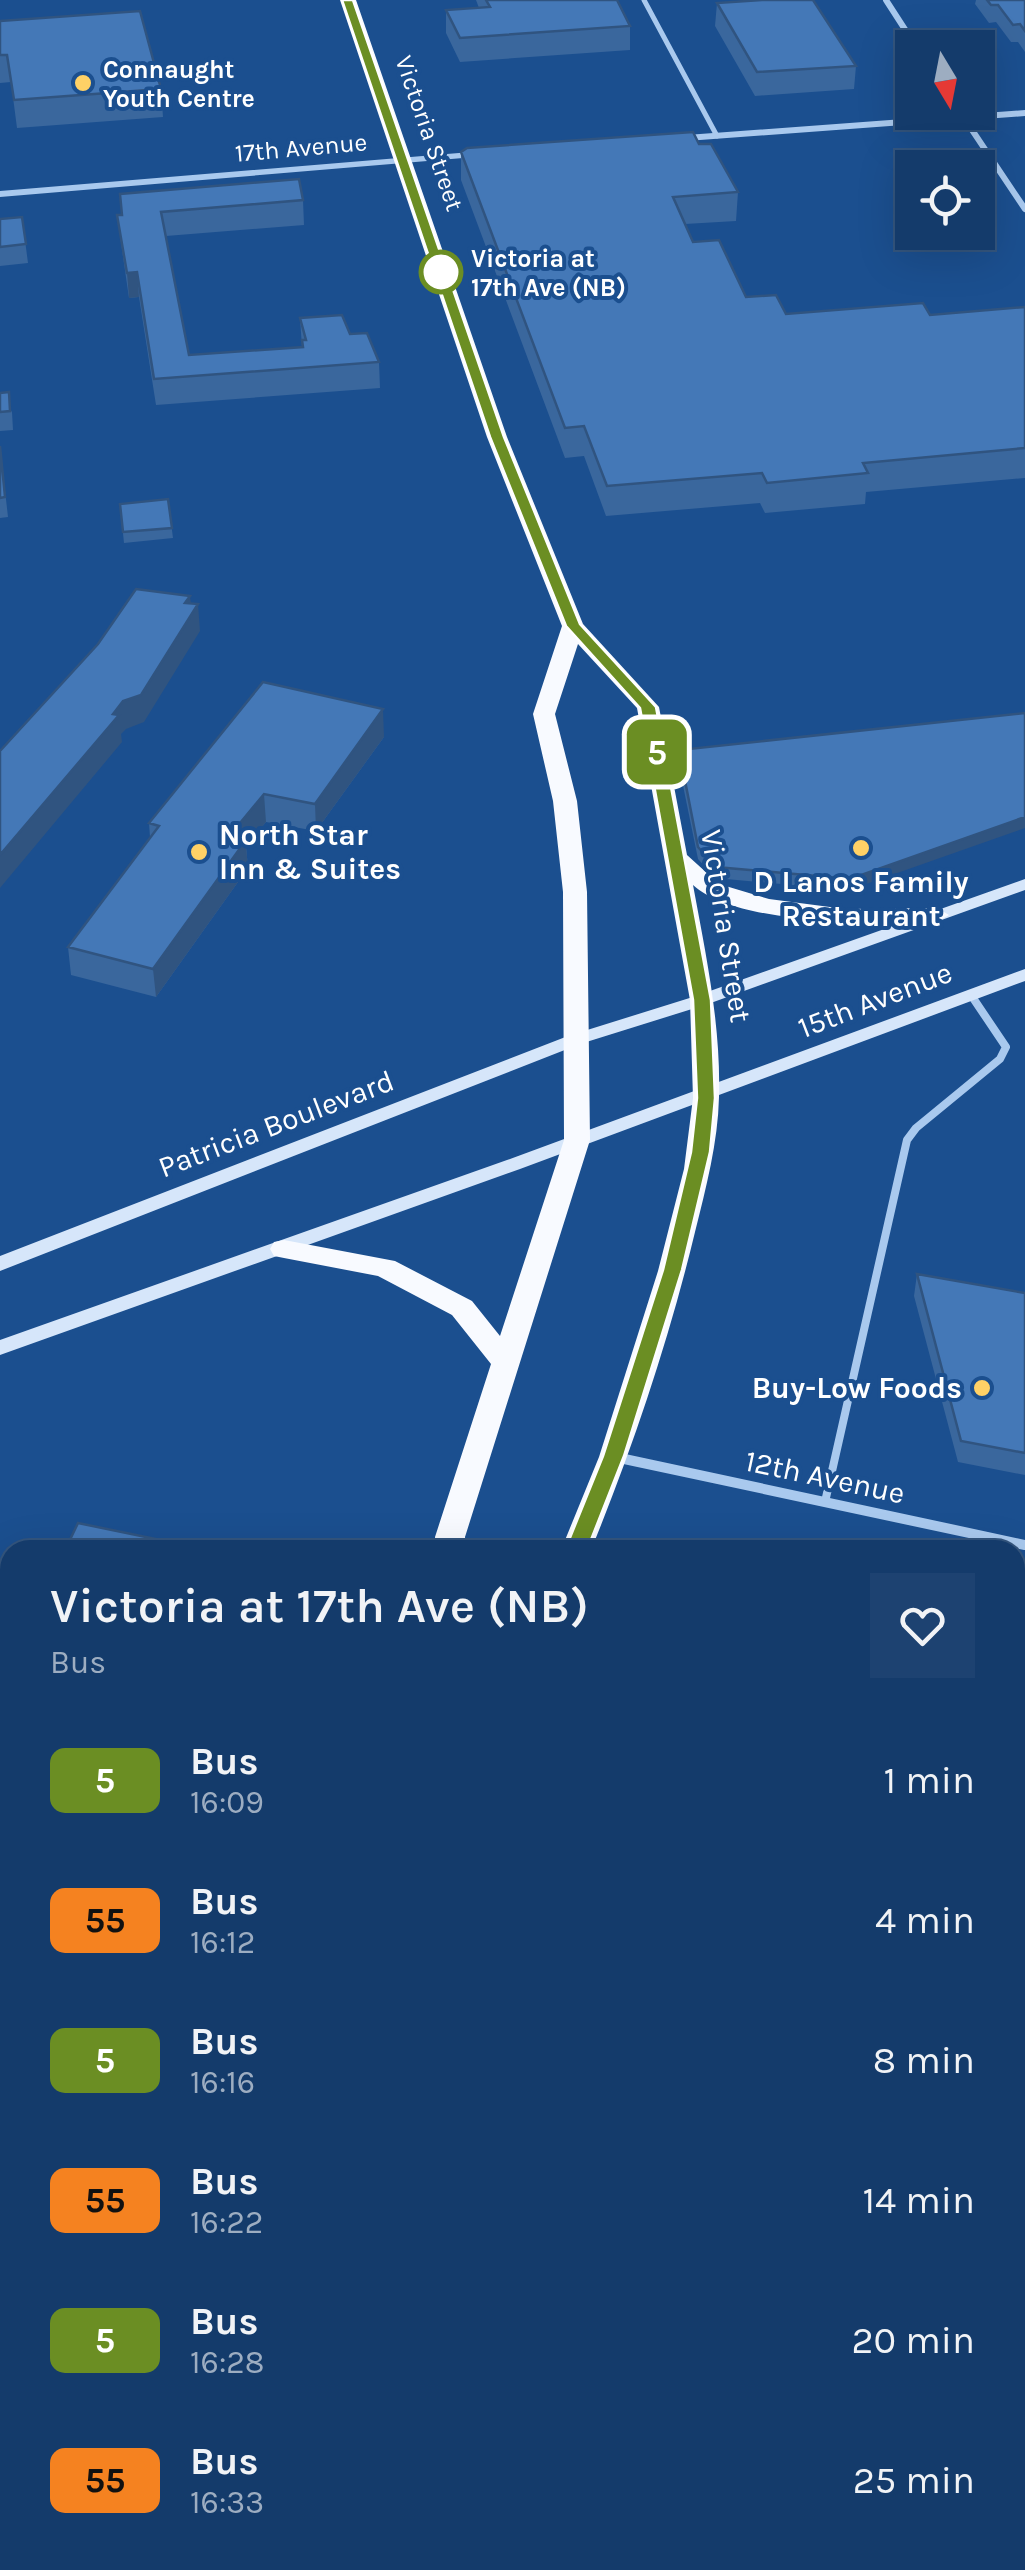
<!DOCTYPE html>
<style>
:root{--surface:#143b6b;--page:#1d4271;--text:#f1f3f6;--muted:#9dadc1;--line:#33557e}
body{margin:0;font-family:Karla,sans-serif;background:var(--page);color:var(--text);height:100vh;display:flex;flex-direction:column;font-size:38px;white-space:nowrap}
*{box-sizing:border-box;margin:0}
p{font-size:32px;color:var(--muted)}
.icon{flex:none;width:55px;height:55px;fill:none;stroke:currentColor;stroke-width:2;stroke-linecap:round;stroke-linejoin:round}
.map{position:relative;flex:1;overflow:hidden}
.details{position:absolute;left:0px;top:1540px;width:1025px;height:1030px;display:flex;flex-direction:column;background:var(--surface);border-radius:30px 30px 0 0;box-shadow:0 10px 40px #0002,0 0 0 2px var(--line)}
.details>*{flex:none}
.badge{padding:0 20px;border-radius:15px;font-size:35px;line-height:65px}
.needle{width:65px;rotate:170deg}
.controls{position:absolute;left:895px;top:30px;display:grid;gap:20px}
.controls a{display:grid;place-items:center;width:100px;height:100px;border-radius:0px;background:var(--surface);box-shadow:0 10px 40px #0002,0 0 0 2px var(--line);font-size:50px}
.map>.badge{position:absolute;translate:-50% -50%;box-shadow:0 0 0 5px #fff}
.round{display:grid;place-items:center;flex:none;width:105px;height:105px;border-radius:0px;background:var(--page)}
.headline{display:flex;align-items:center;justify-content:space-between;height:170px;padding:0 50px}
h1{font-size:48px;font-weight:600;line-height:75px}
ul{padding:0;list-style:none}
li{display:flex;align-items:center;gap:30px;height:140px;padding:0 50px}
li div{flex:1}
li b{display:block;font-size:38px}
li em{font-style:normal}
li .badge{min-width:110px;font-weight:700;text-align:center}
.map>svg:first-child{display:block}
</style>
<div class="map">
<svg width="1025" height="2570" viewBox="0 0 1025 2570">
<rect width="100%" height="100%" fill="#1b4f8f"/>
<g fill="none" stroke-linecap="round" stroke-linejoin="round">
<!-- service-far2 -->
<path stroke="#a9c9ee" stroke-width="5" d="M 644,0 L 717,136"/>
<!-- service-far1 -->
<path stroke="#a9c9ee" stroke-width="8" d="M 825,1502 L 907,1140 L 916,1128 L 1000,1059 L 1006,1047 L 971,995"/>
<!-- service -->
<path stroke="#a9c9ee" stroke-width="10" d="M 0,1829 L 10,1831
M 0,2031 L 10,2034
M 0,2156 L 10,2137"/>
<!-- minor-far2 -->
<path stroke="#a9c9ee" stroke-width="6" d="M 886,0 L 917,48
M 960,112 L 1025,209"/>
<!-- minor-far1 -->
<path stroke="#a9c9ee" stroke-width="10" d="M 615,1457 L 1025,1545"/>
<!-- minor -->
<path stroke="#a9c9ee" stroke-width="12" d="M 942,2560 L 978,2570"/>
<!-- tertiary -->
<path fill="#a9c9ee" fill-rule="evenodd" d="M 1025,110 L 1025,116 L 673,142 L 668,139 L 673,136 Z
M 483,151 L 488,154 L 487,156 L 0,197 L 0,191 Z"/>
<!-- secondary -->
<path fill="#d6e6fa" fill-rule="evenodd" d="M 1025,879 L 1025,890 L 708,1004 L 580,1044 L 0,1271 L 0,1256 L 568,1036 L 696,996 Z
M 1025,969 L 1025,981 L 520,1169 L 0,1355 L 0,1340 L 507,1160 Z"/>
<!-- trunk -->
<path fill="#f8faff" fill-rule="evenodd" d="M 340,0 L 356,0 L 507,437 L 583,624 L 659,707 L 687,855 L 719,884 L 769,899 L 845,909 L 937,908 L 949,915 L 937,922 C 877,923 738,926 693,885 C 706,955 721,1025 719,1097 C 718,1142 706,1188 695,1232 C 669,1340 633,1447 591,1550 L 561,1550 L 599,1457 L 658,1271 L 684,1169 L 693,1098 L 690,1000 L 637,708 L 578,644 L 555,714 L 577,801 L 587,892 L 590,1140 L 465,1537 L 466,1550 L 436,1550 L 435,1537 L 491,1364 L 452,1315 L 378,1276 L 284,1258 L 274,1256 L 270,1249 L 274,1242 L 284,1240 L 395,1261 L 472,1301 L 500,1336 L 564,1140 L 563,892 L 553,801 L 533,714 L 562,626 L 487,437 Z
M 135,2560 L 175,2560 L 172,2570 L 132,2570 Z"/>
</g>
<!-- wall -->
<path fill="#3a679d" d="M 476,0 L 617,0 L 630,26 L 630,50 L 460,62 L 446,33 L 446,10 L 479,8 Z
M 976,0 L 1025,0 L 1025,52 L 1018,42 L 1011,42 L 996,22 L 989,23 L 975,4 Z
M 717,3 L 856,66 L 854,89 L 755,96 L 715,26 Z
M 0,21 L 161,89 L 163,117 L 17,128 L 11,82 L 0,83 Z
M 699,144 L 738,192 L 736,221 L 685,224 L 693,242 L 746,297 L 786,314 L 930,315 L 1025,307 L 1025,478 L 866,492 L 865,504 L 765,513 L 760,503 L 606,516 L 584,456 L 565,458 L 461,180 L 461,152 Z
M 303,200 L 304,225 L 166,236 L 189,355 L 302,347 L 300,318 L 350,334 L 379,362 L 380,388 L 156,405 L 139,297 L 129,298 L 117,215 Z
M 22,217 L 28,263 L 0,266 L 0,219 Z
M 0,393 L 12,412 L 13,430 L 0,431 Z
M 0,446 L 8,517 L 0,518 Z
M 168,499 L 173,538 L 124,543 L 120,504 Z
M 1025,713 L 849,890 L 715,878 L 698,859 L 678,761 L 679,750 Z
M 384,737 L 316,831 L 266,822 L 246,846 L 248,868 L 156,997 L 71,975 L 68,947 L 150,837 L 149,823 Z
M 917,1274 L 1025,1293 L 1025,1475 L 958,1462 L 914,1296 Z
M 1015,1780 L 1025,1782 L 1025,1976 L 1015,1973 Z
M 0,1869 L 10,1871 L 10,2006 L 0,2004 Z"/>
<!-- shaded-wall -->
<path fill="#305480" d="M 137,272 L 139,297 L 129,298 L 127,273 Z
M 190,596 L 192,613 L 198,604 L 200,631 L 144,722 L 126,729 L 121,734 L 122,742 L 0,888 L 0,855 Z
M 383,709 L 384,737 L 316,831 L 315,804 Z
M 264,794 L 266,822 L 246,846 L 248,868 L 156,997 L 153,969 L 226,840 Z
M 1025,817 L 1025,828 L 849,890 L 850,879 Z"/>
<!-- building -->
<path fill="#4478b7" stroke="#305480" stroke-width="2.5" d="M 486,0 L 617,0 L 630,26 L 460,38 L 446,10 L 490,7 Z
M 762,0 L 813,0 L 856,66 L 757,72 L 717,3 Z
M 987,0 L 1025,0 L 1025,31 L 1020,24 L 1013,25 L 998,5 L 991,5 Z
M 140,11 L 161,89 L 14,100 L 7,55 L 0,55 L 0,21 Z
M 693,132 L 699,144 L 711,144 L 738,192 L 673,197 L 693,242 L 719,240 L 746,297 L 776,295 L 786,314 L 923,303 L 930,315 L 1025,307 L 1025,448 L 863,463 L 868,473 L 767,483 L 762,473 L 607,486 L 584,426 L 565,428 L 461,152 L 467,148 Z
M 299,179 L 303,200 L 161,212 L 189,355 L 303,347 L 302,340 L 306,340 L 300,318 L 342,315 L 350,334 L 367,333 L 379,362 L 154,379 L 137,272 L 127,273 L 117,215 L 122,215 L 120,194 Z
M 22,217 L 26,244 L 0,247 L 0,219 Z
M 9,392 L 10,411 L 0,412 L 0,393 Z
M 0,446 L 5,497 L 0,498 Z
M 168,499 L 172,528 L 123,532 L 120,504 Z
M 136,589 L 190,596 L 185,603 L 198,604 L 141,695 L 123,701 L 113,714 L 119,715 L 0,855 L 0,751 L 98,644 Z
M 263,682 L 383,709 L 315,804 L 264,794 L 226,840 L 246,840 L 153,969 L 68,947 L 159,826 L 149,823 Z
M 1025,713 L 1025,817 L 850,879 L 716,867 L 698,847 L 679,750 Z
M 917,1274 L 1025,1293 L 1025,1453 L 961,1441 Z
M 78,1523 L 209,1550 L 65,1550 Z
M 1015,1780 L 1025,1782 L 1025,1947 L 1015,1945 Z
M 0,1869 L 10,1871 L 10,1996 L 0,1994 Z"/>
<!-- line -->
<path fill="#6b8e23" stroke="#fff" stroke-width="2.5" d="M 342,0 L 353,0 L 504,437 L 580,624 L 656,707 L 711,1000 L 715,1098 L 710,1152 L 682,1270 L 624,1456 L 587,1550 L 576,1558 L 565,1550 L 603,1456 L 663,1270 L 691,1152 L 697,1098 L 693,1000 L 640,708 L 566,626 L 490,437 Z"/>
<!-- markers -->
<g fill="#ffd166" stroke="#1b4f8f" stroke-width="4">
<circle cx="83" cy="83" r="10"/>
<circle cx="861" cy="848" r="10"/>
<circle cx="199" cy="852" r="10"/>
<circle cx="982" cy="1388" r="10"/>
</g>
<circle fill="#fff" stroke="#6b8e23" stroke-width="5" cx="441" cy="272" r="20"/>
<g text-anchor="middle" stroke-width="8" stroke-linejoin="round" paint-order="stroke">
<!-- far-poi labels -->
<g font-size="25" font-weight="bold" fill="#fff" stroke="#1b4f8f" text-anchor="start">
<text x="103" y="78">Connaught<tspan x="103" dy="29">Youth Centre</tspan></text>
</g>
<!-- far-street labels -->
<g font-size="25" fill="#fff" stroke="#1b4f8f">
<text transform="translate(430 133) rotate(71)" y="9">Victoria Street</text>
<text transform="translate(301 147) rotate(-5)" y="9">17th Avenue</text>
</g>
<!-- far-stop labels -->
<g font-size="25" font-weight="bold" fill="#fff" stroke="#1b4f8f" text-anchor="start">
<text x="471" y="267">Victoria at<tspan x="471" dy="29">17th Ave (NB)</tspan></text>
</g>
<!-- poi labels -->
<g font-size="30" font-weight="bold" fill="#fff" stroke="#1b4f8f" text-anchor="start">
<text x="219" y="845">North Star<tspan x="219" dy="34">Inn &amp; Suites</tspan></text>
<text x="861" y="892" text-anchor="middle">D Lanos Family<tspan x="861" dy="34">Restaurant</tspan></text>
<text x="962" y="1398" text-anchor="end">Buy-Low Foods</text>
</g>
<!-- street labels -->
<g font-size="30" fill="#fff" stroke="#1b4f8f">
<text transform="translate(726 926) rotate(81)" y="10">Victoria Street</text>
<text transform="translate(875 1000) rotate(-21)" y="10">15th Avenue</text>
<text transform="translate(276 1124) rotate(-21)" y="10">Patricia Boulevard</text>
<text transform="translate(825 1477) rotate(12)" y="10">12th Avenue</text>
</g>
</g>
</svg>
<div class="controls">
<a><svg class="needle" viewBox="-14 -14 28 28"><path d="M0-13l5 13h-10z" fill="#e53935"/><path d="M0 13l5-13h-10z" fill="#9dadc1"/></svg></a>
<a><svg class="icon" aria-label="locate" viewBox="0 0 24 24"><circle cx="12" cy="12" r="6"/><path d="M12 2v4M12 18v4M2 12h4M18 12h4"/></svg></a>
</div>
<b class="badge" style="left:657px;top:752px;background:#6b8e23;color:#fff">5</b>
<section class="details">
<div class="headline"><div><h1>Victoria at 17th Ave (NB)</h1><p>Bus</p></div><a class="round"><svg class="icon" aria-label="heart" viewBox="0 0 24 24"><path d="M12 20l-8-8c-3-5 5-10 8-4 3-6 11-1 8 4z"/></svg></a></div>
<ul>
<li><span class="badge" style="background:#6b8e23;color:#fff">5</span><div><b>Bus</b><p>16:09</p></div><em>1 min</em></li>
<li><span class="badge" style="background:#f58220;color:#111">55</span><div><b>Bus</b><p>16:12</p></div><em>4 min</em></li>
<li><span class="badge" style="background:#6b8e23;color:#fff">5</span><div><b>Bus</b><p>16:16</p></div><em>8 min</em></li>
<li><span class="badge" style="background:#f58220;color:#111">55</span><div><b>Bus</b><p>16:22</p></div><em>14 min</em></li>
<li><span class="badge" style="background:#6b8e23;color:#fff">5</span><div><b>Bus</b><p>16:28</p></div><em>20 min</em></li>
<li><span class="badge" style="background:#f58220;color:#111">55</span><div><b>Bus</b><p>16:33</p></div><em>25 min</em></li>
</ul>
</section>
</div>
